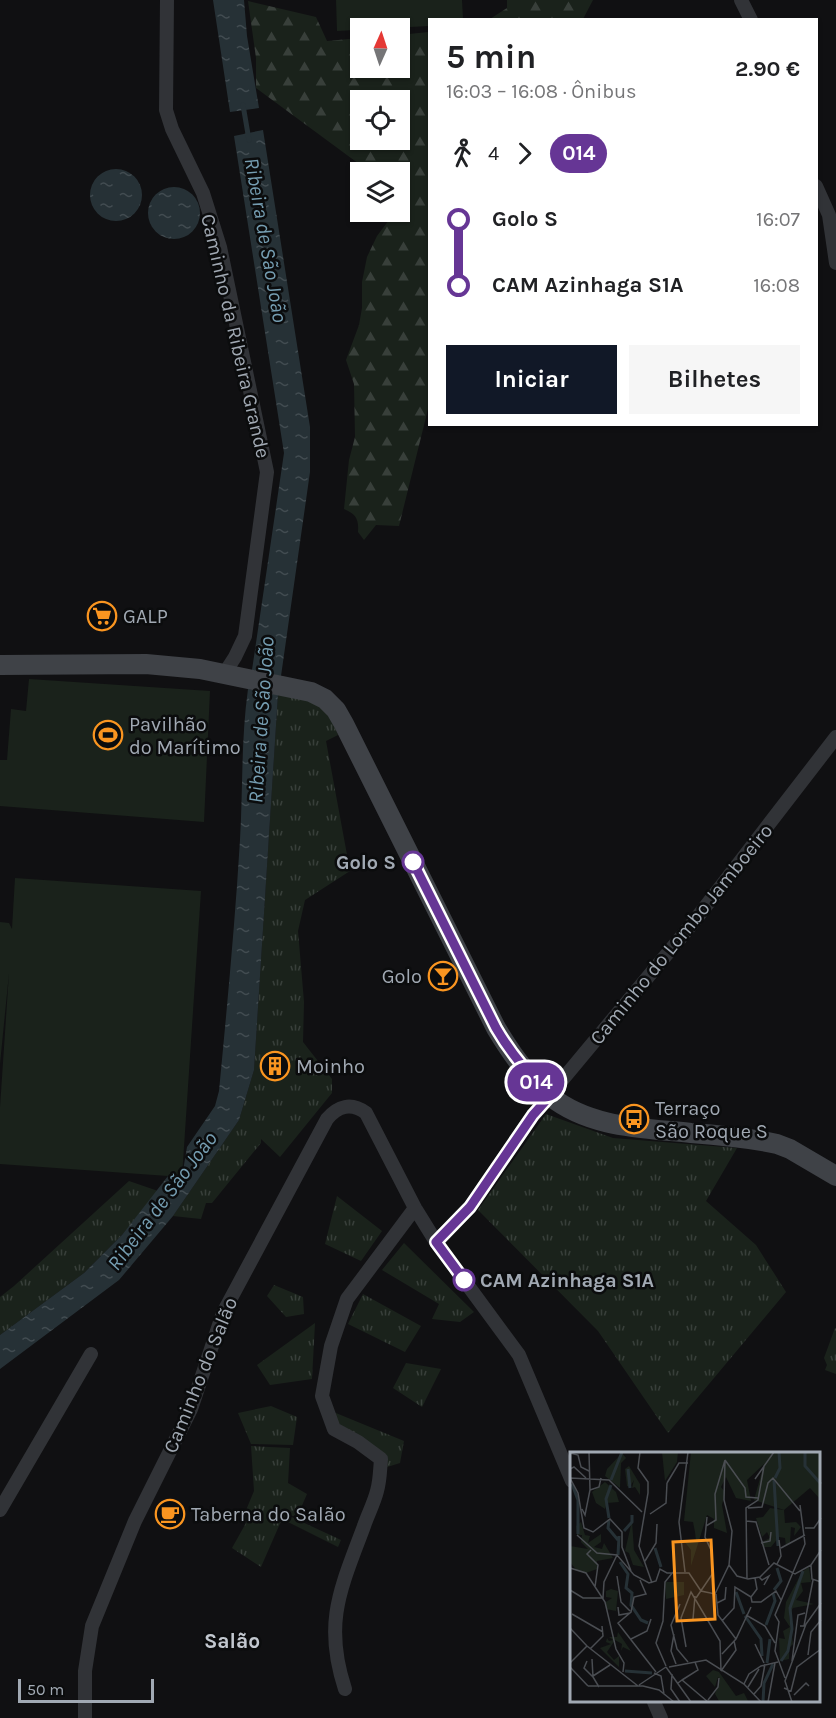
<!DOCTYPE html>
<html lang="pt">
<meta charset="utf-8">
<style>
:root{--surface:#fff;--page:#f6f6f6;--text:#202124;--muted:#757577;--accent:#111827}
body{margin:0;font-family:Karla,sans-serif;background:var(--page);color:var(--text);height:100vh;display:flex;flex-direction:column;font-size:22px;white-space:nowrap}
*{box-sizing:border-box;margin:0}
p{font-size:20px;color:var(--muted)}
.icon{flex:none;width:33px;height:33px;fill:none;stroke:currentColor;stroke-width:2;stroke-linecap:round;stroke-linejoin:round}
.map{position:relative;flex:1;overflow:hidden}
.drawer{position:absolute;left:428px;top:18px;width:390px;height:408px;display:flex;flex-direction:column;background:var(--surface);border-radius:0px;box-shadow:0 2px 4px #0004}
.drawer>*{flex:none}
.badge{padding:0 12px;border-radius:20px;font-size:21px;line-height:39px}
.needle{width:39px;rotate:3deg}
.fabs{position:absolute;left:350px;top:18px;display:grid;gap:12px}
.fabs a{display:grid;place-items:center;width:60px;height:60px;border-radius:0px;background:var(--surface);box-shadow:0 2px 4px #0004;font-size:30px}
.scale{position:absolute;left:18px;bottom:15px;width:136px;box-sizing:border-box;padding-left:6px;border:3px solid #a1a9b3;border-top:0;font-size:16px;line-height:21px;white-space:nowrap;color:#a1a9b3;-webkit-text-stroke:4px #0b0c0d;paint-order:stroke}
.map>.badge{position:absolute;translate:-50% -50%;box-shadow:0 0 0 3px #fff}
.legs{display:flex;align-items:center;gap:9px;height:66px;padding:0 18px;font-size:20px}
.legs p{margin-inline-start:auto}
.headline{display:flex;align-items:center;justify-content:space-between;height:102px;padding:0 18px}
h1{font-size:33px;font-weight:700;line-height:45px}
.action{display:flex;gap:12px;margin-top:auto;padding:12px 18px}
.action a{flex:1;height:69px;border-radius:0px;background:var(--accent);color:#fff;font-size:24px;font-weight:700;line-height:69px;text-align:center}
.action a+a{background:var(--page);color:var(--text)}
ul{padding:0 18px;list-style:none}
li{display:flex;align-items:center;gap:21px;height:66px;font-size:22px}
li i{display:grid;place-items:center;width:9px;height:100%;margin:0 8px;background:currentColor}
li i::after{content:'';width:15px;height:15px;margin:-8px;border:4px solid;border-radius:50%;background:var(--surface)}
li p{margin-inline-start:auto}
li:first-child i{background:linear-gradient(#0000 50%,currentColor 0)}
li:last-child i{background:linear-gradient(currentColor 50%,#0000 0)}
.map>svg:first-child{display:block}
</style>
<div class="map">
<svg width="836" height="1718" viewBox="0 0 836 1718">
<defs>
<pattern id="grass-tufts" width="24" height="20" patternUnits="userSpaceOnUse" patternTransform="scale(1.5)"><rect width="24" height="20" fill="#1a221b"/><path d="M3 7l-1-3M5 7V3M7 7l1-3M15 17l-1-3M17 17v-4M19 17l1-3" fill="none" stroke="#383f3a"/></pattern>
<pattern id="forest-firs" width="22" height="20" patternUnits="userSpaceOnUse" patternTransform="scale(1.5)"><rect width="22" height="20" fill="#1a221b"/><path d="M5 1l3.5 6h-7zM16 11l3.5 6h-7z" fill="#383f3a"/></pattern>
<pattern id="water-ripples" width="26" height="14" patternUnits="userSpaceOnUse" patternTransform="scale(1.5)"><rect width="26" height="14" fill="#263136"/><path d="M2 4q2-2 4 0t4 0M15 11q2-2 4 0t4 0" fill="none" stroke="#424c51"/></pattern>
</defs>
<rect width="100%" height="100%" fill="#101012"/>
<!-- grass -->
<path fill="url(#grass-tufts)" d="M 278,694 C 309,700 328,702 338,735 L 326,741 L 350,871 L 305,900 L 298,931 L 304,1002 L 303,1042 L 332,1079 L 332,1093 L 280,1157 L 261,1139 L 261,1143 L 212,1203 L 206,1203 L 201,1219 L 173,1216 L 239,1120 L 254,1070 Z
M 546,1114 L 613,1138 L 737,1148 L 706,1201 L 756,1245 L 786,1292 L 668,1433 L 598,1331 L 478,1210 Z
M 129,1181 L 158,1191 L 122,1235 L 84,1273 L 0,1335 L 0,1297 L 14,1286 Z
M 337,1196 L 382,1231 L 361,1261 L 325,1244 Z
M 404,1243 L 474,1312 L 460,1322 L 432,1319 L 439,1304 L 382,1270 Z
M 274,1285 L 303,1297 L 304,1314 L 286,1317 L 267,1296 Z
M 363,1294 L 421,1326 L 405,1352 L 348,1324 Z
M 315,1323 L 312,1379 L 270,1385 L 257,1365 Z
M 835,1328 L 836,1329 L 836,1374 L 825,1370 L 827,1365 L 824,1358 Z
M 406,1363 L 441,1369 L 422,1407 L 393,1388 Z
M 271,1406 L 297,1417 L 293,1445 L 251,1444 L 238,1413 Z
M 331,1411 L 404,1441 L 400,1463 L 384,1468 L 341,1428 Z
M 251,1446 L 290,1448 L 288,1483 L 307,1494 L 297,1517 L 285,1514 L 341,1540 L 338,1547 L 282,1519 L 261,1567 L 232,1548 L 246,1523 L 244,1515 L 254,1491 Z"/>
<!-- forest -->
<path fill="url(#forest-firs)" fill-rule="evenodd" d="M 507,0 L 593,0 L 583,19 L 490,19 L 507,8 Z
M 248,1 L 316,17 L 327,41 L 360,38 L 360,68 L 399,68 L 399,35 L 429,32 L 429,405 L 399,526 L 376,525 L 364,540 L 358,532 C 359,519 356,514 344,509 L 349,460 L 355,437 L 354,384 L 346,360 L 359,325 L 362,308 L 362,282 L 367,257 L 377,236 L 389,220 L 388,212 L 399,212 L 399,172 L 370,172 L 256,88 L 256,58 ZM 360,100 L 399,100 L 399,140 L 360,140 Z"/>
<!-- garden -->
<path fill="#1a221b" d="M 336,0 L 462,0 L 463,19 L 429,20 L 429,26 L 337,31 Z
M 29,679 L 210,691 L 204,822 L 0,806 L 0,760 L 7,760 L 11,709 L 26,711 Z
M 15,878 L 201,891 L 182,1177 L 0,1164 L 0,1107 L 9,973 L 0,1064 L 0,922 L 9,923 L 12,929 Z"/>
<!-- water -->
<path fill="url(#water-ripples)" d="M 213,0 L 244,0 L 247,36 L 259,108 L 230,112 Z
M 263,130 L 310,427 L 310,472 L 281,676 L 252,670 L 284,453 L 234,136 Z
M90 195a26 26 0 1 1 52 0a26 26 0 1 1-52 0Z
M148 213a26 26 0 1 1 52 0a26 26 0 1 1-52 0Z
M 248,689 L 278,694 L 254,1070 L 239,1120 L 173,1216 L 119,1280 L 0,1369 L 0,1335 L 84,1273 L 122,1235 L 168,1176 L 182,1177 L 187,1147 L 215,1106 L 219,1091 C 227,1007 235,924 240,840 C 243,789 241,739 248,689 Z"/>
<g fill="none" stroke-linecap="round" stroke-linejoin="round">
<!-- stream -->
<path stroke="#263136" stroke-width="5" d="M 243,105 L 249,140"/>
<!-- street -->
<path stroke="#313337" stroke-width="14" d="M 167,0 L 166,110 L 172,129 L 203,193 L 220,247 L 267,472 L 245,636 L 235,657 L 224,674
M 741,0 L 751,20
M 816,186 L 829,215 L 836,263
M 436,1242 L 470,1207 L 533,1115 L 692,924 L 836,737
M 0,1510 L 91,1354
M 345,1689 C 323,1622 341,1588 364,1526 C 368,1514 374,1503 377,1491 C 380,1481 380,1470 381,1459 L 358,1442 L 334,1429 L 322,1396 L 331,1346 L 347,1299 L 415,1208
M 654,1702 L 661,1718
M 85,1718 L 85,1671 L 92,1626 L 135,1521 L 191,1409 L 223,1313 L 327,1119 C 338,1106 351,1102 366,1113 L 415,1208 L 436,1242 L 519,1355 L 572,1481"/>
<!-- secondary -->
<path stroke="#3f4247" stroke-width="20" d="M 0,665 L 146,664 L 200,669 L 311,692 L 325,699 L 336,710 L 344,724 L 496,1028 C 511,1053 528,1078 550,1096 C 590,1128 643,1128 691,1133 C 720,1135 749,1138 777,1144 L 790,1149 L 836,1176"/>
</g>
<g fill="none" stroke-linecap="round" stroke-linejoin="round">
<!-- line-1 casing -->
<g stroke="#fff" stroke-width="14">
<path id="line-1" d="M 413,862 L 496,1028 C 511,1054 529,1075 550,1096 L 533,1115 L 470,1207 L 436,1242 L 464,1280"/>
</g>
<!-- line-1 -->
<use href="#line-1" stroke="#663695" stroke-width="9"/>
</g>
<!-- icons -->
<defs>
<g id="supermarket-ring" transform="scale(1.5)"><circle r="9.5" fill="#0b0c0d" stroke="#fa9520" stroke-width="1.5"/><path d="M-6-5.5h2.5l.6 2H6L4.5 2H-2.5L-4.4-4H-6ZM-1.5 3.2a1.3 1.3 0 1 0 .1 0ZM3 3.2a1.3 1.3 0 1 0 .1 0Z" fill="#fa9520"/></g>
<g id="stadium-ring" transform="scale(1.5)"><circle r="9.5" fill="#0b0c0d" stroke="#fa9520" stroke-width="1.5"/><path d="M0-5a6.5 5 0 1 0 0 10a6.5 5 0 1 0 0-10ZM-3.5-1.8h7v3.6h-7Z" fill="#fa9520"/></g>
<g id="bar-ring" transform="scale(1.5)"><circle r="9.5" fill="#0b0c0d" stroke="#fa9520" stroke-width="1.5"/><path d="M-6-5H6L.8 .8V4.5H3.5V6h-7V4.5H-.8V.8Z" fill="#fa9520"/></g>
<g id="building-ring" transform="scale(1.5)"><circle r="9.5" fill="#0b0c0d" stroke="#fa9520" stroke-width="1.5"/><path d="M-4-6H4V6H1V3H-1V6H-4ZM-2.5-4.3h1.7v1.8h-1.7ZM.8-4.3h1.7v1.8H.8ZM-2.5-1h1.7V.8h-1.7ZM.8-1h1.7V.8H.8Z" fill="#fa9520"/></g>
<g id="bus-ring" transform="scale(1.5)"><circle r="9.5" fill="#0b0c0d" stroke="#fa9520" stroke-width="1.5"/><path d="M-5-6H5V4H4V6H2V4H-2V6H-4V4H-5ZM-3.5-4V0h7V-4ZM-3.5 1.2v1.5H-2V1.2ZM2 1.2v1.5H3.5V1.2Z" fill="#fa9520"/></g>
<g id="cafe-ring" transform="scale(1.5)"><circle r="9.5" fill="#0b0c0d" stroke="#fa9520" stroke-width="1.5"/><path d="M-5.5-4.5H6V0H3Q3 3.5 0 3.5H-2.5Q-5.5 3.5-5.5 0ZM3-3.2v2h1.7v-2ZM-6 4.5H4V6H-6Z" fill="#fa9520"/></g>
</defs>
<g fill-rule="evenodd">
<use href="#supermarket-ring" x="102" y="616"/>
<use href="#stadium-ring" x="108" y="735"/>
<use href="#bar-ring" x="443" y="976"/>
<use href="#building-ring" x="275" y="1066"/>
<use href="#bus-ring" x="634" y="1119"/>
<use href="#cafe-ring" x="170" y="1514"/>
</g>
<!-- markers -->
<g fill="#fff" stroke="#663695" stroke-width="3">
<circle cx="413" cy="862" r="10"/>
<circle cx="464" cy="1280" r="10"/>
</g>
<g text-anchor="middle" stroke-width="5" stroke-linejoin="round" paint-order="stroke">
<!-- street labels -->
<g font-size="20" fill="#a1a9b3" stroke="#0b0c0d">
<text transform="translate(236 336) rotate(77)" y="7">Caminho da Ribeira Grande</text>
<text transform="translate(681 934) rotate(-51)" y="7">Caminho do Lombo Jamboeiro</text>
<text transform="translate(200 1375) rotate(-68)" y="7">Caminho do Salão</text>
</g>
<!-- poi labels -->
<g font-size="20" fill="#a1a9b3" stroke="#0b0c0d" text-anchor="start">
<text x="123" y="623">GALP</text>
<text x="129" y="731">Pavilhão<tspan x="129" dy="23">do Marítimo</tspan></text>
<text x="422" y="983" text-anchor="end">Golo</text>
<text x="296" y="1073">Moinho</text>
<text x="655" y="1115">Terraço<tspan x="655" dy="23">São Roque S</tspan></text>
<text x="191" y="1521">Taberna do Salão</text>
</g>
<!-- stop labels -->
<g font-size="20" font-weight="bold" fill="#a1a9b3" stroke="#0b0c0d" text-anchor="end">
<text x="396" y="869">Golo S</text>
<text x="480" y="1287" text-anchor="start">CAM Azinhaga S1A</text>
</g>
<!-- water labels -->
<g font-size="21" font-style="italic" fill="#759db1" stroke="#0b0c0d">
<text transform="translate(266 240) rotate(80)" y="7">Ribeira de São João</text>
<text transform="translate(261 720) rotate(-86)" y="7">Ribeira de São João</text>
<text transform="translate(162 1201) rotate(-53)" y="7">Ribeira de São João</text>
</g>
<!-- neighbourhood labels -->
<g font-size="21" font-weight="bold" fill="#c2c7cf" stroke="#0b0c0d">
<text x="232" y="1648">Salão</text>
</g>
</g>
<!-- overview -->
<g transform="translate(570 1452)">
<rect width="250" height="250" fill="#101012"/>
<path d="M 200,56 L 214,58 L 215,71 L 226,70 L 231,75 L 224,84 L 225,76 L 221,75 L 220,90 L 216,94 L 215,86 L 209,85 L 201,95 L 194,95 L 192,90 L 200,86 L 197,80 L 192,85 L 186,66 L 193,65 ZM 239,115 L 241,130 L 231,131 L 233,139 L 226,148 L 244,152 L 223,156 L 219,163 L 223,192 L 219,196 L 219,207 L 210,209 L 209,186 L 215,187 L 213,179 L 220,175 L 214,166 L 216,150 L 232,120 ZM 41,137 L 48,139 L 46,159 L 36,157 L 36,150 L 42,146 L 36,145 L 36,139 ZM 48,180 L 61,199 L 53,195 L 51,199 L 52,192 L 45,188 L 37,200 L 44,208 L 49,204 L 49,215 L 30,196 L 41,192 L 36,190 L 37,186 L 39,189 L 43,188 L 39,185 L 47,185 ZM 143,218 L 149,220 L 166,244 L 174,241 L 178,249 L 149,249 L 145,242 L 150,227 L 148,225 L 145,235 L 136,224 Z" fill="#1a221b"/>
<path d="M 92,0 L 108,0 L 107,10 L 95,29 ZM 121,0 L 250,0 L 250,47 L 240,36 L 214,58 L 184,48 L 194,12 L 177,28 L 181,49 L 166,46 L 156,25 L 151,35 L 155,40 L 152,53 L 157,81 L 144,76 L 144,67 L 137,63 L 121,114 L 121,98 L 114,89 L 126,89 L 125,80 L 123,70 L 114,69 ZM 52,1 L 56,6 L 51,11 L 50,36 L 35,24 L 37,17 ZM 59,14 L 70,32 L 70,43 L 65,35 L 62,36 L 64,28 L 60,35 L 57,34 L 55,17 ZM 35,30 L 46,40 L 49,50 L 37,51 L 35,57 L 26,51 L 22,40 ZM 62,69 L 64,98 L 74,115 L 63,113 L 59,101 L 55,99 ZM 11,70 L 15,83 L 20,84 L 18,91 L 31,82 L 31,90 L 24,95 L 32,97 L 34,91 L 43,106 L 27,109 L 27,117 L 16,121 L 7,119 L 0,110 L 0,94 L 18,97 L 11,90 L 12,83 L 7,83 L 6,74 Z" fill="#1a221b"/>
<path d="M 95,130 L 114,130 L 114,143 L 96,147 Z" fill="#1a221b"/>
<path fill="none" stroke="#263136" stroke-width="3" d="M 235,0 L 235,14 L 251,32M 58,17 L 60,36M 205,26 L 210,16 L 209,0M 41,28 L 52,0M 204,28 L 208,94M 2,32 L 8,48 L 8,82M 39,66 L 36,47 L 41,33M 39,68 L 38,76 L 48,88M 54,79 L 62,70 L 62,63M 85,96 L 91,115M 48,103 L 49,84M 50,110 L 58,122 L 56,136 L 62,141 L 61,153 L 71,168 L 78,171M 204,138 L 211,129 L 207,116M 166,140 L 174,162M 175,164 L 191,187 L 192,204M 196,173 L 205,149 L 203,141M 211,209 L 218,199 L 222,177 L 220,156 L 233,119M 197,211 L 200,187M 55,219 L 82,221M 193,250 L 194,231 L 203,212"/>
<path fill="none" stroke="#4a4d52" stroke-width="1.5" d="M 70,0 L 68,16 L 78,30 L 78,41 L 69,94 L 82,131M 0,1 L 8,3 L 11,15 L 19,19M 155,8 L 154,48 L 162,79 L 159,113M 155,8 L 175,36 L 176,45 L 188,46M 0,17 L 4,15 L 16,26M 0,26 L 8,41 L 14,76 L 23,80 L 40,67 L 52,80 L 52,95 L 61,119M 0,26 L 39,28 L 72,60M 185,27 L 204,0M 97,31 L 109,11 L 118,11M 20,38 L 29,35 L 31,26M 178,56 L 192,55 L 198,31 L 203,26 L 230,59M 12,57 L 15,63 L 20,38 L 19,0M 80,62 L 96,51 L 97,31M 176,69 L 186,70 L 199,113M 136,74 L 146,68 L 145,42 L 155,8M 235,76 L 244,76 L 251,66M 7,83 L 27,101 L 47,103M 191,91 L 200,89 L 201,80M 211,96 L 235,83M 21,98 L 17,102 L 28,113 L 25,135M 75,109 L 86,91 L 87,72M 207,112 L 211,104 L 209,88M 241,113 L 251,98M 0,116 L 16,121 L 35,150 L 46,197 L 54,211 L 53,220M 115,120 L 109,70 L 118,0M 47,124 L 51,150 L 60,159M 189,125 L 192,128 L 199,124 L 194,133M 177,127 L 176,56 L 188,48 L 194,14M 70,128 L 76,142 L 64,145 L 61,160 L 48,171 L 86,220M 0,138 L 13,146 L 33,146 L 34,130 L 47,103 L 64,123 L 79,131 L 86,129 L 90,117 L 97,121 L 119,121 L 131,139 L 145,142 L 159,113 L 167,124 L 178,127 L 190,125 L 204,111 L 225,122 L 241,113 L 242,127 L 251,130M 146,142 L 148,163 L 166,187M 181,145 L 182,150 L 191,150 L 206,139 L 211,148M 181,145 L 187,137 L 185,126M 126,146 L 143,121 L 141,98 L 135,85 L 137,65M 147,151 L 155,147 L 156,135M 110,152 L 101,173 L 107,197 L 118,210M 48,155 L 49,163 L 60,161M 2,162 L 33,180M 176,163 L 195,174 L 205,191M 123,167 L 125,144M 152,169 L 164,156 L 165,135 L 181,145M 230,174 L 234,174 L 243,128M 0,176 L 17,194 L 68,234M 104,182 L 101,199 L 106,212M 61,187 L 77,179 L 81,167M 185,192 L 194,211M 116,195 L 111,166 L 121,140 L 150,189 L 151,219M 20,197 L 33,184 L 32,174M 152,202 L 166,187 L 181,155M 238,203 L 241,180 L 251,168M 22,207 L 23,225 L 29,235M 17,209 L 14,216 L 23,225M 222,209 L 228,163 L 235,161M 0,211 L 17,194M 96,214 L 86,191 L 93,169 L 95,130 L 103,120M 0,215 L 18,234M 96,215 L 121,250M 99,215 L 136,208 L 174,232 L 191,250M 151,219 L 166,198 L 164,189M 84,221 L 91,224 L 94,242M 102,222 L 101,237 L 110,250M 23,224 L 40,213M 215,226 L 205,199 L 209,170 L 205,163 L 235,92 L 230,53M 112,228 L 128,218 L 125,210M 108,231 L 112,228 L 138,250M 174,232 L 179,222 L 191,214 L 208,210M 69,233 L 96,215M 18,234 L 73,234 L 89,238 L 104,250M 178,235 L 189,217M 214,236 L 221,239 L 227,215 L 251,197M 184,242 L 191,234 L 195,212M 224,243 L 236,231 L 239,234M 138,248 L 148,235 L 149,226M 198,250 L 205,211M 222,250 L 215,229 L 236,172 L 251,151"/>
<path fill="#fa9520" fill-opacity="0.15" stroke="#fa9520" stroke-width="3" d="M 141,88 L 145,167 L 107,169 L 103,90 Z"/>
<rect width="250" height="250" fill="none" stroke="#a1a9b3" stroke-width="3"/>
</g>
</svg>
<div class="fabs">
<a><svg class="needle" viewBox="-14 -14 28 28"><path d="M0-13l5 13h-10z" fill="#e53935"/><path d="M0 13l5-13h-10z" fill="#757577"/></svg></a>
<a><svg class="icon" aria-label="locate" viewBox="0 0 24 24"><circle cx="12" cy="12" r="6"/><path d="M12 2v4M12 18v4M2 12h4M18 12h4"/></svg></a>
<a><svg class="icon" aria-label="layers" viewBox="0 0 24 24"><path d="M12 4l9 5-9 5-9-5zM3 14l9 5 9-5"/></svg></a>
</div>
<div class="scale">50 m</div>
<b class="badge" style="left:536px;top:1082px;background:#663695;color:#fff">014</b>
<section class="drawer">
<div class="headline"><div><h1>5 min</h1><p>16:03 – 16:08 · Ônibus</p></div><b>2.90 €</b></div>
<div class="legs"><svg class="icon" aria-label="walk" viewBox="0 0 24 24"><circle cx="13" cy="4" r="2"/><path d="M13 8l-2 6 4 7M11 14l-3 7M7 12l3-4h3l4 4"/></svg>4<svg class="icon" aria-label="forward" viewBox="0 0 24 24"><path d="M9 5l7 7-7 7"/></svg><b class="badge" style="background:#663695;color:#fff">014</b></div>
<ul>
<li><i style="color:#663695"></i><b>Golo S</b><p>16:07</p></li>
<li><i style="color:#663695"></i><b>CAM Azinhaga S1A</b><p>16:08</p></li>
</ul>
<div class="action"><a>Iniciar</a><a>Bilhetes</a></div>
</section>
</div>
